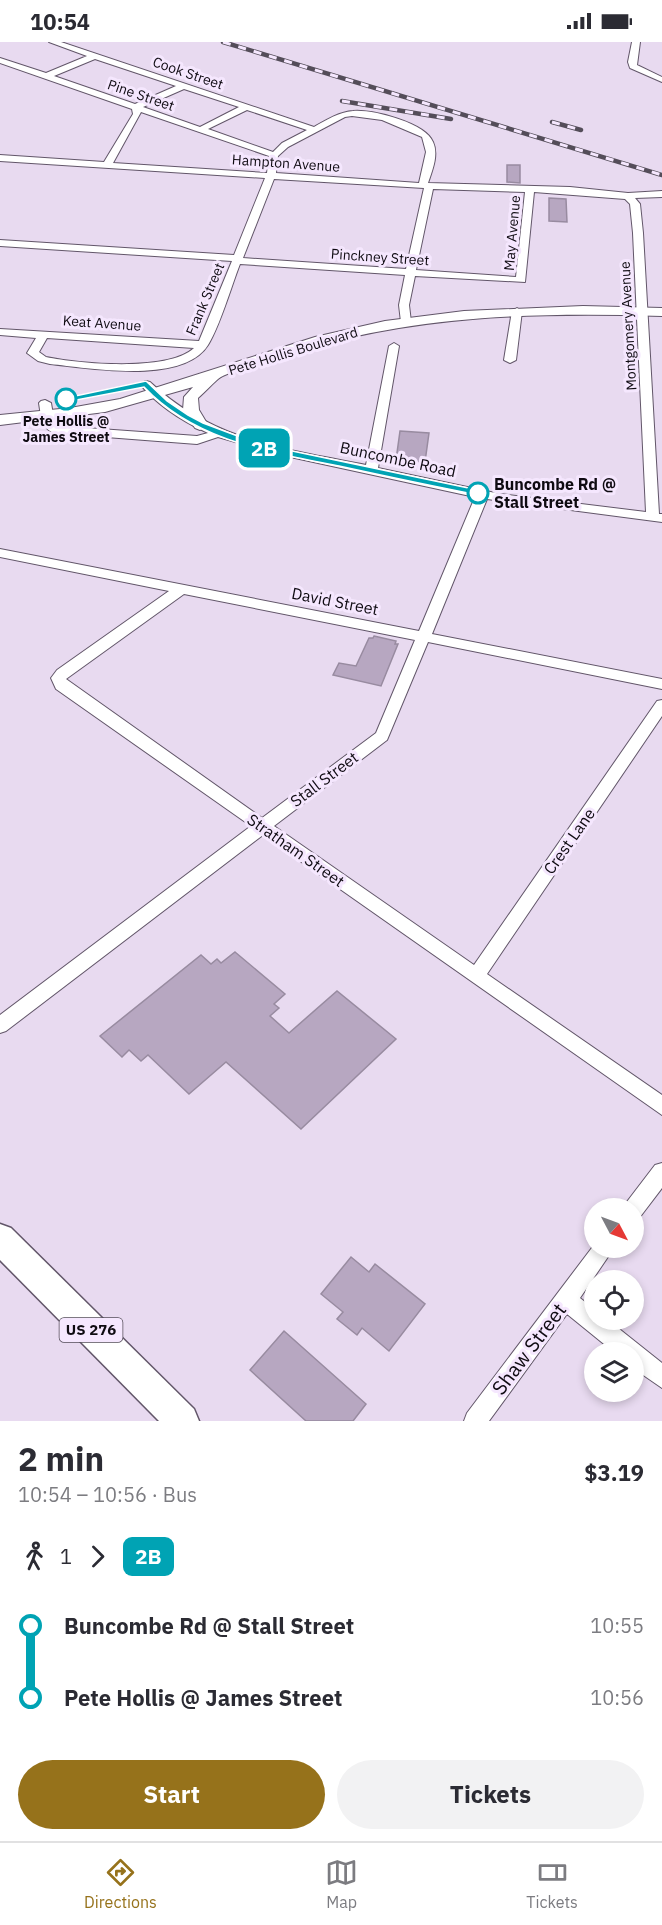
<!DOCTYPE html>
<meta charset="utf-8">
<style>
:root{--surface:#fff;--page:#f2f2f3;--text:#2b2b33;--muted:#7c7c81;--line:#e1e1e2;--accent:#96721b}
body{margin:0;font-family:"IBM Plex Sans",sans-serif;background:var(--page);color:var(--text);height:100vh;display:flex;flex-direction:column;font-size:22px;white-space:nowrap}
*{box-sizing:border-box;margin:0}
p{font-size:20px;color:var(--muted)}
.icon{flex:none;width:33px;height:33px;fill:none;stroke:currentColor;stroke-width:2;stroke-linecap:round;stroke-linejoin:round}
.map{position:relative;height:1379px;overflow:hidden}
.drawer{display:flex;flex-direction:column;background:var(--surface);flex:1}
.drawer>*{flex:none}
.badge{padding:0 12px;border-radius:9px;font-size:21px;line-height:39px}
.needle{width:39px;rotate:131deg}
.buttons{position:absolute;left:584px;top:1156px;display:grid;gap:12px}
.buttons a{display:grid;place-items:center;width:60px;height:60px;border-radius:50%;background:var(--surface);box-shadow:0 3px 9px #0003;font-size:30px}
.map>.badge{position:absolute;translate:-50% -50%;box-shadow:0 0 0 3px #fff}
.legs{display:flex;align-items:center;gap:9px;height:66px;padding:0 18px;font-size:20px}
.legs p{margin-inline-start:auto}
.summary{display:flex;align-items:center;justify-content:space-between;height:102px;padding:0 18px}
h1{font-size:33px;font-weight:800;line-height:45px}
.button{display:flex;gap:12px;margin-top:auto;padding:12px 18px}
.button a{flex:1;height:69px;border-radius:36px;background:var(--accent);color:#fff;font-size:24px;font-weight:800;line-height:69px;text-align:center}
.button a+a{background:var(--page);color:var(--text)}
ul{padding:0 18px;list-style:none}
li{display:flex;align-items:center;gap:21px;height:72px;font-size:22px}
li i{display:grid;place-items:center;width:9px;height:100%;margin:0 8px;background:currentColor}
li i::after{content:'';width:15px;height:15px;margin:-8px;border:4px solid;border-radius:50%;background:var(--surface)}
li p{margin-inline-start:auto}
li:first-child i{background:linear-gradient(#0000 50%,currentColor 0)}
li:last-child i{background:linear-gradient(currentColor 50%,#0000 0)}
.status{display:flex;justify-content:space-between;align-items:center;height:42px;padding:0 30px;background:var(--surface);direction:ltr}
.status svg{height:16px;fill:currentColor}
.tab-bar{display:flex;justify-content:space-around;align-items:center;height:84px;border-top:2px solid var(--line);background:var(--surface);font-size:16px;color:var(--muted)}
.tab-bar a{display:grid;justify-items:center;gap:3px}
.tab-bar .selected{color:var(--accent)}
.map>svg:first-child{display:block}
</style>
<div class="status"><b>10:54</b><svg viewBox="0 0 49 12"><path d="M0 12V9h3v3zM5 12V6h3v6zM10 12V3h3v9zM15 12V0h3v12zM26 1h20v11H26zM47 4h2v5h-2z"/></svg></div>
<div class="map">
<svg width="662" height="1379" viewBox="0 0 662 1379">
<rect width="100%" height="100%" fill="#e8daf0"/>
<!-- building -->
<path fill="#b7a7c1" stroke="#988ba0" stroke-width="1.5" d="M 507,123 L 520,123 L 520,141 L 507,140 Z
M 549,156 L 566,157 L 567,180 L 549,179 Z
M 400,389 L 429,391 L 425,420 L 396,418 Z
M 374,594 L 396,599 L 395,602 L 398,602 L 381,644 L 333,633 L 339,621 L 356,624 L 369,596 L 373,596 Z
M 235,910 L 285,952 L 274,962 L 279,966 L 270,974 L 289,991 L 337,949 L 396,997 L 301,1087 L 226,1020 L 189,1052 L 148,1013 L 141,1019 L 129,1008 L 122,1015 L 100,994 L 201,913 L 211,922 L 217,917 L 221,921 Z
M 351,1215 L 369,1230 L 375,1222 L 425,1262 L 389,1309 L 362,1286 L 357,1293 L 337,1277 L 343,1270 L 321,1252 Z
M 284,1289 L 366,1362 L 353,1379 L 306,1379 L 250,1328 Z"/>
<g fill="none" stroke-linecap="round" stroke-linejoin="round">
<!-- minor casing -->
<g stroke="#625669" stroke-width="2">
<path id="minor" d="M 49,0 L 61,0 L 314,85 C 326,78 339,70 353,69 C 372,67 426,81 433,100 C 439,113 432,129 428,141 L 570,145 L 628,151 L 662,149 L 662,155 L 635,156 L 640,162 L 643,191 L 659,472 L 662,472 L 662,480 L 487,457 L 432,592 L 662,637 L 662,647 L 428,600 L 387,698 L 274,784 L 474,923 L 657,659 L 662,658 L 662,674 L 487,932 L 662,1053 L 662,1073 L 263,793 L 6,989 L 0,991 L 0,973 L 251,784 L 56,647 L 51,636 L 57,628 L 169,549 L 0,515 L 0,507 L 419,589 L 475,455 L 281,413 L 218,395 L 197,402 L 54,391 C 41,386 41,373 39,361 L 41,359 L 45,358 L 51,361 L 54,379 L 58,384 L 197,394 L 208,391 C 182,379 158,364 140,342 L 146,339 L 150,340 C 213,399 284,407 366,423 L 389,304 L 394,301 L 399,304 L 378,426 L 500,452 L 646,470 L 633,191 L 630,162 L 625,157 L 534,150 L 525,240 L 415,234 L 409,263 L 411,280 L 406,283 L 401,280 L 399,263 L 405,233 L 240,222 C 231,245 220,284 208,303 C 183,343 89,326 50,322 L 38,319 L 27,311 L 36,296 L 0,293 L 0,287 L 199,299 L 232,219 L 0,204 L 0,198 L 234,213 L 265,136 L 0,119 L 0,113 L 104,120 L 133,72 L 132,67 L 0,21 L 0,16 L 46,31 L 87,14 ZM 95,17 L 176,44 L 135,62 L 54,34 ZM 184,47 L 239,65 L 200,85 L 143,65 ZM 247,68 L 307,88 L 282,101 L 273,110 L 208,87 ZM 141,70 L 269,114 L 267,131 L 113,121 ZM 352,74 L 382,78 L 422,95 L 426,110 L 419,141 L 276,131 L 278,114 L 288,105 L 345,75 ZM 274,137 L 424,146 L 406,227 L 243,216 ZM 433,147 L 525,150 L 516,235 L 416,228 ZM 47,296 L 194,306 C 168,330 80,322 46,315 L 39,310 ZM 184,552 L 415,598 L 376,691 L 262,776 L 66,637 Z
M 632,0 L 640,0 L 637,23 L 662,35 L 662,40 L 630,26 L 628,20 Z
M 517,266 L 522,269 L 516,318 L 510,321 L 504,318 L 512,269 Z
M 662,1121 L 662,1146 L 640,1175 L 633,1178 L 633,1167 L 623,1167 L 626,1161 L 655,1123 Z
M 594,1203 L 594,1206 L 614,1206 L 580,1256 L 594,1267 L 594,1278 L 608,1278 L 662,1321 L 662,1346 L 633,1326 L 633,1311 L 615,1311 L 567,1272 L 489,1379 L 464,1379 L 467,1371 Z"/>
</g>
<!-- major casing -->
<g stroke="#625669" stroke-width="2">
<path id="major" d="M 583,264 L 662,266 L 662,274 C 536,270 408,273 287,313 C 272,318 227,329 218,337 C 211,343 205,350 198,356 L 199,368 L 208,383 L 200,388 L 195,386 L 183,368 L 184,355 L 193,345 L 105,370 L 0,383 L 0,373 L 70,366 L 120,357 L 315,295 L 385,279 L 464,269 Z"/>
</g>
<!-- highway casing -->
<g stroke="#625669" stroke-width="3">
<path id="highway" d="M 0,1182 L 11,1186 L 194,1367 L 199,1379 L 159,1379 L 0,1218 Z"/>
</g>
<!-- minor -->
<use href="#minor" fill="#fff" fill-rule="evenodd"/>
<!-- major -->
<use href="#major" fill="#fff" fill-rule="evenodd"/>
<!-- highway -->
<use href="#highway" fill="#fff" fill-rule="evenodd"/>
<!-- rail casing -->
<g stroke="#544d59" stroke-width="4.5">
<path id="rail" d="M 223,0 L 662,133
M 342,59 L 451,77
M 552,80 L 581,88"/>
</g>
<!-- rail -->
<use href="#rail" stroke="#f5e7fe" stroke-width="3" stroke-dasharray="8" stroke-linecap="butt"/>
</g>
<!-- line-1 -->
<path fill="#00a3b4" stroke="#fff" stroke-width="1.5" d="M 146,339 L 167,359 L 188,373 L 203,381 L 259,402 L 478,448 L 483,451 L 478,453 C 432,444 385,434 339,424 C 269,410 195,399 144,345 L 66,360 L 61,357 Z"/>
<!-- markers -->
<g fill="#fff" stroke="#00a3b4" stroke-width="3">
<circle cx="66" cy="357" r="10"/>
<circle cx="478" cy="451" r="10"/>
</g>
<g text-anchor="middle" stroke-width="6" stroke-linejoin="round" paint-order="stroke">
<!-- far-street labels -->
<g font-size="14" fill="#0f0b12" stroke="#f5e7fe">
<text transform="translate(188 31) rotate(19)" y="5">Cook Street</text>
<text transform="translate(141 53) rotate(19)" y="5">Pine Street</text>
<text transform="translate(286 121) rotate(4)" y="5">Hampton Avenue</text>
<text transform="translate(512 191) rotate(-85)" y="5">May Avenue</text>
<text transform="translate(380 215) rotate(4)" y="5">Pinckney Street</text>
<text transform="translate(205 257) rotate(-67)" y="5">Frank Street</text>
<text transform="translate(102 281) rotate(4)" y="5">Keat Avenue</text>
<text transform="translate(628 284) rotate(-93)" y="5">Montgomery Avenue</text>
<text transform="translate(293 309) rotate(-17)" y="5">Pete Hollis Boulevard</text>
</g>
<!-- far-stop labels -->
<g font-size="14" font-weight="bold" fill="#0f0b12" stroke="#f5e7fe">
<text x="66" y="384">Pete Hollis @<tspan x="66" dy="16">James Street</tspan></text>
</g>
<!-- shield labels -->
<rect fill="#f5e7fe" stroke="#544d59" stroke-width="1.5" x="59.5" y="1276" width="63" height="24" rx="4.5"/>
<g font-size="15" font-weight="bold" fill="#0f0b12">
<text x="91" y="1293">US 276</text>
</g>
<!-- street labels -->
<g font-size="16" fill="#0f0b12" stroke="#f5e7fe">
<text transform="translate(398 417) rotate(12)" y="6">Buncombe Road</text>
<text transform="translate(335 559) rotate(11)" y="6">David Street</text>
<text transform="translate(324 737) rotate(-37)" y="6">Stall Street</text>
<text transform="translate(569 799) rotate(-55)" y="6">Crest Lane</text>
<text transform="translate(296 808) rotate(35)" y="6">Stratham Street</text>
</g>
<!-- stop labels -->
<g font-size="16" font-weight="bold" fill="#0f0b12" stroke="#f5e7fe" text-anchor="start">
<text x="494" y="448">Buncombe Rd @<tspan x="494" dy="18">Stall Street</tspan></text>
</g>
<!-- near-street labels -->
<g font-size="20" fill="#0f0b12" stroke="#f5e7fe">
<text transform="translate(529 1307) rotate(-53)" y="7">Shaw Street</text>
</g>
</g>
</svg>
<div class="buttons">
<a><svg class="needle" viewBox="-14 -14 28 28"><path d="M0-13l5 13h-10z" fill="#e53935"/><path d="M0 13l5-13h-10z" fill="#7c7c81"/></svg></a>
<a><svg class="icon" aria-label="locate" viewBox="0 0 24 24"><circle cx="12" cy="12" r="6"/><path d="M12 2v4M12 18v4M2 12h4M18 12h4"/></svg></a>
<a><svg class="icon" aria-label="layers" viewBox="0 0 24 24"><path d="M12 4l9 5-9 5-9-5zM3 14l9 5 9-5"/></svg></a>
</div>
<b class="badge" style="left:264px;top:406px;background:#00a3b4;color:#fff">2B</b>
</div>
<section class="drawer">
<div class="summary"><div><h1>2 min</h1><p>10:54 – 10:56 · Bus</p></div><b>$3.19</b></div>
<div class="legs"><svg class="icon" aria-label="walk" viewBox="0 0 24 24"><circle cx="13" cy="4" r="2"/><path d="M13 8l-2 6 4 7M11 14l-3 7M7 12l3-4h3l4 4"/></svg>1<svg class="icon" aria-label="forward" viewBox="0 0 24 24"><path d="M9 5l7 7-7 7"/></svg><b class="badge" style="background:#00a3b4;color:#fff">2B</b></div>
<ul>
<li><i style="color:#00a3b4"></i><b>Buncombe Rd @ Stall Street</b><p>10:55</p></li>
<li><i style="color:#00a3b4"></i><b>Pete Hollis @ James Street</b><p>10:56</p></li>
</ul>
<div class="button"><a>Start</a><a>Tickets</a></div>
</section>
<nav class="tab-bar">
<a class="selected"><svg class="icon" aria-label="directions" viewBox="0 0 24 24"><path d="M12 3l9 9-9 9-9-9zM9 14v-3h6M13 9l2 2-2 2"/></svg>Directions</a>
<a><svg class="icon" aria-label="map" viewBox="0 0 24 24"><path d="M3 6l6-2 6 2 6-2v14l-6 2-6-2-6 2zM9 4v14M15 6v14"/></svg>Map</a>
<a><svg class="icon" aria-label="tickets" viewBox="0 0 24 24"><path d="M3 7h18v10H3zM15 7v10"/></svg>Tickets</a>
</nav>
